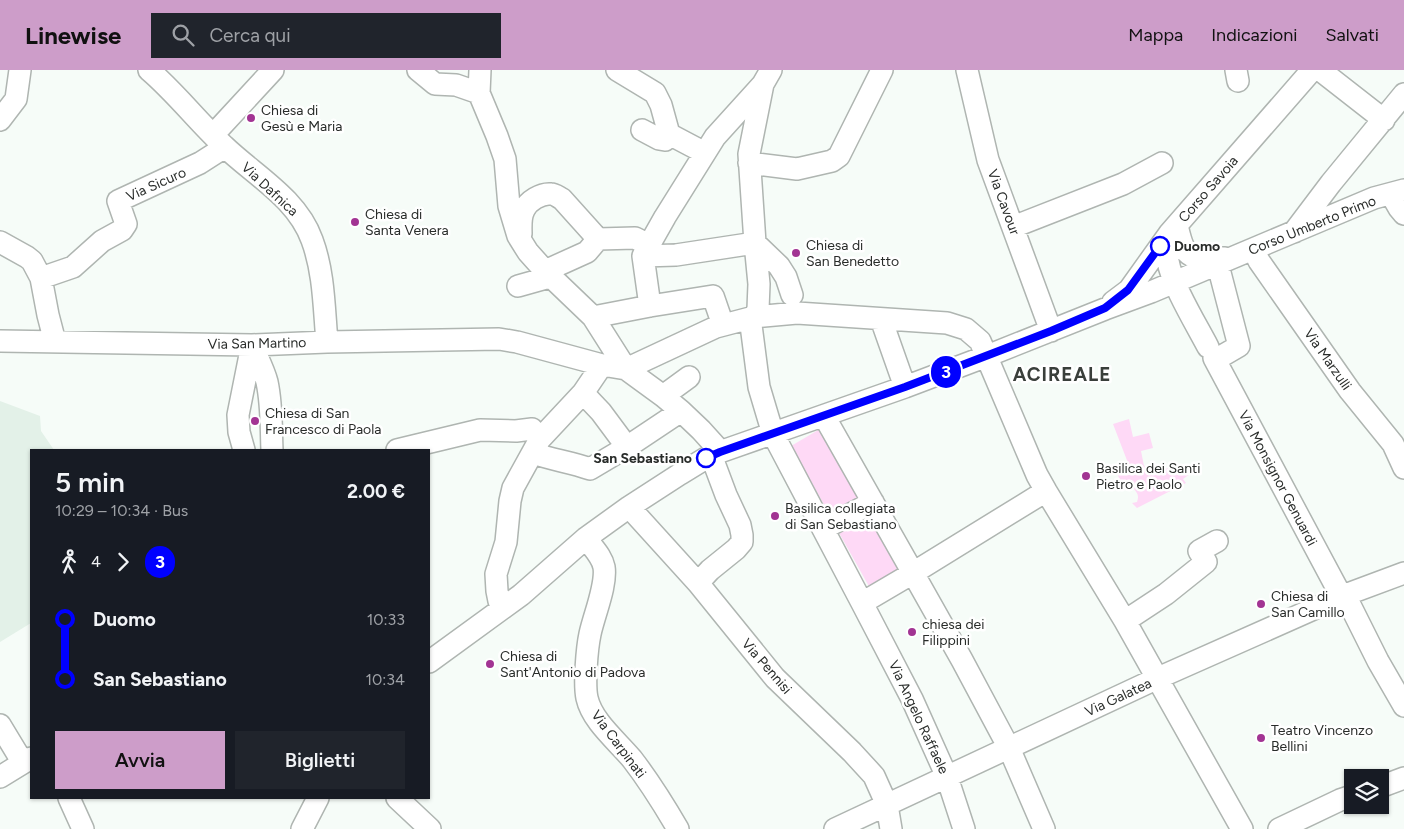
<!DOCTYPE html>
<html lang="it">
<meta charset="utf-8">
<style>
:root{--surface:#171b24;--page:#20242c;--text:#f1f3f6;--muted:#9ea1a6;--accent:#cd9dc9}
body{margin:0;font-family:Figtree,sans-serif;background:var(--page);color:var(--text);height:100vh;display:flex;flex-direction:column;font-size:19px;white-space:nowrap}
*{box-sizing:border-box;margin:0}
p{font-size:16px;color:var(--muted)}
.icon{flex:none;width:28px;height:28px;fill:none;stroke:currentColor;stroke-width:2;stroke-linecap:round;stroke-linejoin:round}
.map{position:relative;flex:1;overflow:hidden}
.drawer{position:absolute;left:30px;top:379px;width:400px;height:350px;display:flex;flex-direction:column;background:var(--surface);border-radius:0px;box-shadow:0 1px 4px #0004}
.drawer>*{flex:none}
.badge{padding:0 10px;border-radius:16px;font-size:18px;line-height:32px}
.tools{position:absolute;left:1344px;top:699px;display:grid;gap:10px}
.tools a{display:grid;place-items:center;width:45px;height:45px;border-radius:0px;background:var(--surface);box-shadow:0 1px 4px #0004;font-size:25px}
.map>.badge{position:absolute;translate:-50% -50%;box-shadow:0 0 0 2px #fff}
.legs{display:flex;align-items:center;gap:8px;height:55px;padding:0 25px;font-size:16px}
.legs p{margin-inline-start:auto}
.headline{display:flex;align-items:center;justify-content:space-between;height:85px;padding:0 25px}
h1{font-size:28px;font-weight:600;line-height:38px}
.button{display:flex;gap:10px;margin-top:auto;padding:10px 25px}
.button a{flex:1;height:58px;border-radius:0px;background:var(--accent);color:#111;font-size:20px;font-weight:600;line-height:58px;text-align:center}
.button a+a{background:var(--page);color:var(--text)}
ul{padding:0 25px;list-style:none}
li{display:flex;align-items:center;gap:18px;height:60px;font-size:19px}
li i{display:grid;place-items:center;width:8px;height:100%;margin:0 6px;background:currentColor}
li i::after{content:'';width:12px;height:12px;margin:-6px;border:4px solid;border-radius:50%;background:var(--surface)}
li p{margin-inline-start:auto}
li:first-child i{background:linear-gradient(#0000 50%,currentColor 0)}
li:last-child i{background:linear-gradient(currentColor 50%,#0000 0)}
header{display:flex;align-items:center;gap:30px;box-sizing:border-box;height:70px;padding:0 25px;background:var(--accent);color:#111}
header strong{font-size:24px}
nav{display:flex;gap:28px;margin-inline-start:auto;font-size:18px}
.search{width:350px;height:45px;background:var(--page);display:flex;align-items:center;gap:12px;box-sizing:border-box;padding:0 18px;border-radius:0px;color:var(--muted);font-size:19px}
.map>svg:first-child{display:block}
</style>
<header>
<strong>Linewise</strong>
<div class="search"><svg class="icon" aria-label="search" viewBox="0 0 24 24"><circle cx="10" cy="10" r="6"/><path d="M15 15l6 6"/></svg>Cerca qui</div>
<nav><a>Mappa</a><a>Indicazioni</a><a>Salvati</a></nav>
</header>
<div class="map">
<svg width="1404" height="759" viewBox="0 0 1404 759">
<rect width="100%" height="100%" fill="#f6fcf8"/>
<!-- built -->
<path fill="#e3f1e8" d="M 0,331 L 40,346 L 41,361 L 54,380 L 31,380 L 31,553 L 0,572 Z"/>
<!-- green -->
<path fill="#fed9f6" d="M 1129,349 L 1133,367 L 1149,363 L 1153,378 L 1141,381 L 1144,396 L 1154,394 L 1155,399 L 1186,397 L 1190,404 L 1183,409 L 1186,413 L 1137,438 L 1132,433 L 1137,432 C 1139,426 1138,424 1134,419 L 1127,420 L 1119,416 L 1121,413 L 1117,403 L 1122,400 L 1120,397 L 1128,393 L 1113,354 Z
M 820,359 L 860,431 L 831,447 L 791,376 Z
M 867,445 L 900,504 L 871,520 L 838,461 Z"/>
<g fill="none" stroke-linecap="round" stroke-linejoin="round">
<!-- minor casing -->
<g stroke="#afb5b1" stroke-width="24">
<path id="minor" d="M 149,0 C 176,23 198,52 224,76 C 254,105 297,128 312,170 C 324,202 324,238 327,272
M 418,0 L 435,14 L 456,15 L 479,23
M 480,0 L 479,23 L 497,66 L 505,89 L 509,136 L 518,166 L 528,182 L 545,201 L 593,247 L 626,299 L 663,326 L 681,341 L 701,360 L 720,381
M 617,0 L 655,23 L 661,35 L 669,64 L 705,83
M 967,0 L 988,90 L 1051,261
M 1236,0 L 1238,11
M 1320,0 L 1384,50
M 763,14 L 749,84 L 755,173 L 759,214 L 758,239 L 751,255 L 759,317 L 773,364 L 862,533 L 912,629 L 947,707 L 964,759
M 0,50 L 16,29 L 20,0
M 642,60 L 659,69 L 665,70 L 669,64
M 213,65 L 273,0
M 749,93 L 797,99 L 832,91 L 839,86 L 882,0
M 1391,124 L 1399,138 L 1404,144
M 1177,155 C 1185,192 1190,188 1225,188
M 1013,157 L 1123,114 L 1162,93
M 1294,162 L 1331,113 L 1404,24
M 521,164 C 521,157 520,147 524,140 C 528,131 541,123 551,124 C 555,124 558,127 562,129 L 598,169 L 587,182 L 545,201
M 1169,164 C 1169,172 1167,182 1168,191 C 1172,215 1196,254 1208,277
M 598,169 L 635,168 L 649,175
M 0,172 L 27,187 L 32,191 L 41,208 L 48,245 L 55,272
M 1253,179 L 1259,191 L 1350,321 L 1393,374 L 1404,398
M 643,186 L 676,185 L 755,173 L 779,196 L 786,207 L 792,225
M 41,208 L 73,197 L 102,171 L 122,160 L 126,154 L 118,131 L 200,93 L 225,77
M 518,216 L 550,207
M 1113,232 L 1129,220 L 1169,164 L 1312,0
M 650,236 L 643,186 L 665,147 L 715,67 L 763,14 L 771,0
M 593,247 L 650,236 L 713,226 L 723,255
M 881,249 L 905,317
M 0,271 L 252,275 L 327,272 L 499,269 L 517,272 L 602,295 L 626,299 L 716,257 L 754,247 L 797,243 L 947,253 L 966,259 L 980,271 L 1037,405 L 1046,421 L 1125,551 L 1242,759
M 252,275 C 257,287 264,300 267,312 C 272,335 271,357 272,380
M 1214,288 L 1339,522 L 1345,525 L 1378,591 L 1404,636
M 1215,290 L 1239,276 L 1218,195
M 583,323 L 601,342 L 627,377
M 663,326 L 689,307
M 824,346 L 913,503 L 862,533
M 244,380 L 239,362 L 238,345 L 252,275
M 397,380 L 480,360 L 516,361 L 532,359 L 540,369
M 533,383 C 552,390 571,392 590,399 L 627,377 L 681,341
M 629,437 L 698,513 L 775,608 L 852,682 L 874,706 L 887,735 L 891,759
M 823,459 L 873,432
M 586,468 C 592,477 602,486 604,497 C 607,515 594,545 590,564 C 587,578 584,614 587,628 C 592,651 617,671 632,689 C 649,711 664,735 678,759
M 698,513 L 710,500 L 736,479 L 742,472 L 742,465 L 740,455 L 726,425 L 711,385
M 503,538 L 499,531 L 497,521 L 496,504 L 506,472 L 510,431 L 513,418 L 540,369 L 583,323 L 602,295
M 1125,551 L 1166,524 L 1206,492 L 1199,481 L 1217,471
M 429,592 L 521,525 L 586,468 L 629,437 L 680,404 L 711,385 L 905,317 L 987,286 L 1105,239 L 1151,222 L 1374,128 L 1404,120
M 0,655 L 23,693
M 0,707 L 31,688
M 1380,717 L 1404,708
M 69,728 L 83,759
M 397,728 L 430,759
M 302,759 L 318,728
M 835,759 L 1158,608 L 1345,525 L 1404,503
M 1044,759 L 1009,678 L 962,590 L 913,503 L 1046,421
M 1279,759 L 1340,730 L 1352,726"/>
</g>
<!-- minor -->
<use href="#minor" stroke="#fff" stroke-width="21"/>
</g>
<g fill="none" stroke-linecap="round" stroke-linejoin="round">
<!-- line-1 casing -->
<g stroke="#fff" stroke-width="11">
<path id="line-1" d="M 706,388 L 720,382 L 905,317 L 1051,261 L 1105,238 L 1128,220 L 1160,176"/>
</g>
<!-- line-1 -->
<use href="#line-1" stroke="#00f" stroke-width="8"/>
</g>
<!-- markers -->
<g fill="#a23493" stroke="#fff" stroke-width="2">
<circle cx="251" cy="48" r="5"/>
<circle cx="355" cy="152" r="5"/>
<circle cx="796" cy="183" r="5"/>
<circle cx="255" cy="351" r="5"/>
<circle cx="1086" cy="406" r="5"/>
<circle cx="775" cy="446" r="5"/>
<circle cx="1261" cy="534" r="5"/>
<circle cx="912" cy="562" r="5"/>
<circle cx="490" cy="594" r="5"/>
<circle cx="1261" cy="668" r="5"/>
</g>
<g fill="#fff" stroke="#00f" stroke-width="2.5">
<circle cx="1160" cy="176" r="9"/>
<circle cx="706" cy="388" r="9"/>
</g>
<g text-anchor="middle" stroke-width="5" stroke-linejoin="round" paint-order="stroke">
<!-- poi labels -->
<g font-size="14" fill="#292c2a" stroke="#fff" text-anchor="start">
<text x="261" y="45">Chiesa di<tspan x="261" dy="16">Gesù e Maria</tspan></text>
<text x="365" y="149">Chiesa di<tspan x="365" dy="16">Santa Venera</tspan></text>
<text x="806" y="180">Chiesa di<tspan x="806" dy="16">San Benedetto</tspan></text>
<text x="265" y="348">Chiesa di San<tspan x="265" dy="16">Francesco di Paola</tspan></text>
<text x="1096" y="403">Basilica dei Santi<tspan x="1096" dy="16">Pietro e Paolo</tspan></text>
<text x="785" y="443">Basilica collegiata<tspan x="785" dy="16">di San Sebastiano</tspan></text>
<text x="1271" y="531">Chiesa di<tspan x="1271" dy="16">San Camillo</tspan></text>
<text x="922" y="559">chiesa dei<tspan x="922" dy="16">Filippini</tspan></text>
<text x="500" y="591">Chiesa di<tspan x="500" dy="16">Sant'Antonio di Padova</tspan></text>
<text x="1271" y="665">Teatro Vincenzo<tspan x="1271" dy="16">Bellini</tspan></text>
</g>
<!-- street labels -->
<g font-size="14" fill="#292c2a" stroke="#fff">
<text transform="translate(156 114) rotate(-24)" y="5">Via Sicuro</text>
<text transform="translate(270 119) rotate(43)" y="5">Via Dafnica</text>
<text transform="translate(1208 119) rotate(-49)" y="5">Corso Savoia</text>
<text transform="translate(1004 132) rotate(70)" y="5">Via Cavour</text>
<text transform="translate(1312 155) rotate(-22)" y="5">Corso Umberto Primo</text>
<text transform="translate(257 273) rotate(-1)" y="5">Via San Martino</text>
<text transform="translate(1328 289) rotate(55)" y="5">Via Marzulli</text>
<text transform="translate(1278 408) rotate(62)" y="5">Via Monsignor Genuardi</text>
<text transform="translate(767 596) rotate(49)" y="5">Via Pennisi</text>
<text transform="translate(1118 627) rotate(-25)" y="5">Via Galatea</text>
<text transform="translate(919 647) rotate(65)" y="5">Via Angelo Raffaele</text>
<text transform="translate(619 674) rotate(53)" y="5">Via Carpinati</text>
</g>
<!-- stop labels -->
<g font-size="14" font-weight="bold" fill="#292c2a" stroke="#fff" text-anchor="start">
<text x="1174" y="181">Duomo</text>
<text x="692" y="393" text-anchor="end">San Sebastiano</text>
</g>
<!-- district labels -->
<g font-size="19" font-weight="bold" letter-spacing="1" fill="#3a3f3b" stroke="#fff">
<text x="1062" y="311">ACIREALE</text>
</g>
</g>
</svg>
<div class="tools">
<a><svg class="icon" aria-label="layers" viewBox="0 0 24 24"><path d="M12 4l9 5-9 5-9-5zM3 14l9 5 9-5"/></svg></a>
</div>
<b class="badge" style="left:946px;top:302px;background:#00f;color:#fff">3</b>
<section class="drawer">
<div class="headline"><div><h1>5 min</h1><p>10:29 – 10:34 · Bus</p></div><b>2.00 €</b></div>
<div class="legs"><svg class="icon" aria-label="walk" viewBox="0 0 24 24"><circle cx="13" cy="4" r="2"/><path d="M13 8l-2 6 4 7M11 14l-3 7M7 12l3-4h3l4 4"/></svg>4<svg class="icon" aria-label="forward" viewBox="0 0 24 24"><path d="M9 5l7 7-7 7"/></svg><b class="badge" style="background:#00f;color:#fff">3</b></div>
<ul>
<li><i style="color:#00f"></i><b>Duomo</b><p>10:33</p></li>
<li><i style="color:#00f"></i><b>San Sebastiano</b><p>10:34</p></li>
</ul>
<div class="button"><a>Avvia</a><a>Biglietti</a></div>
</section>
</div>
